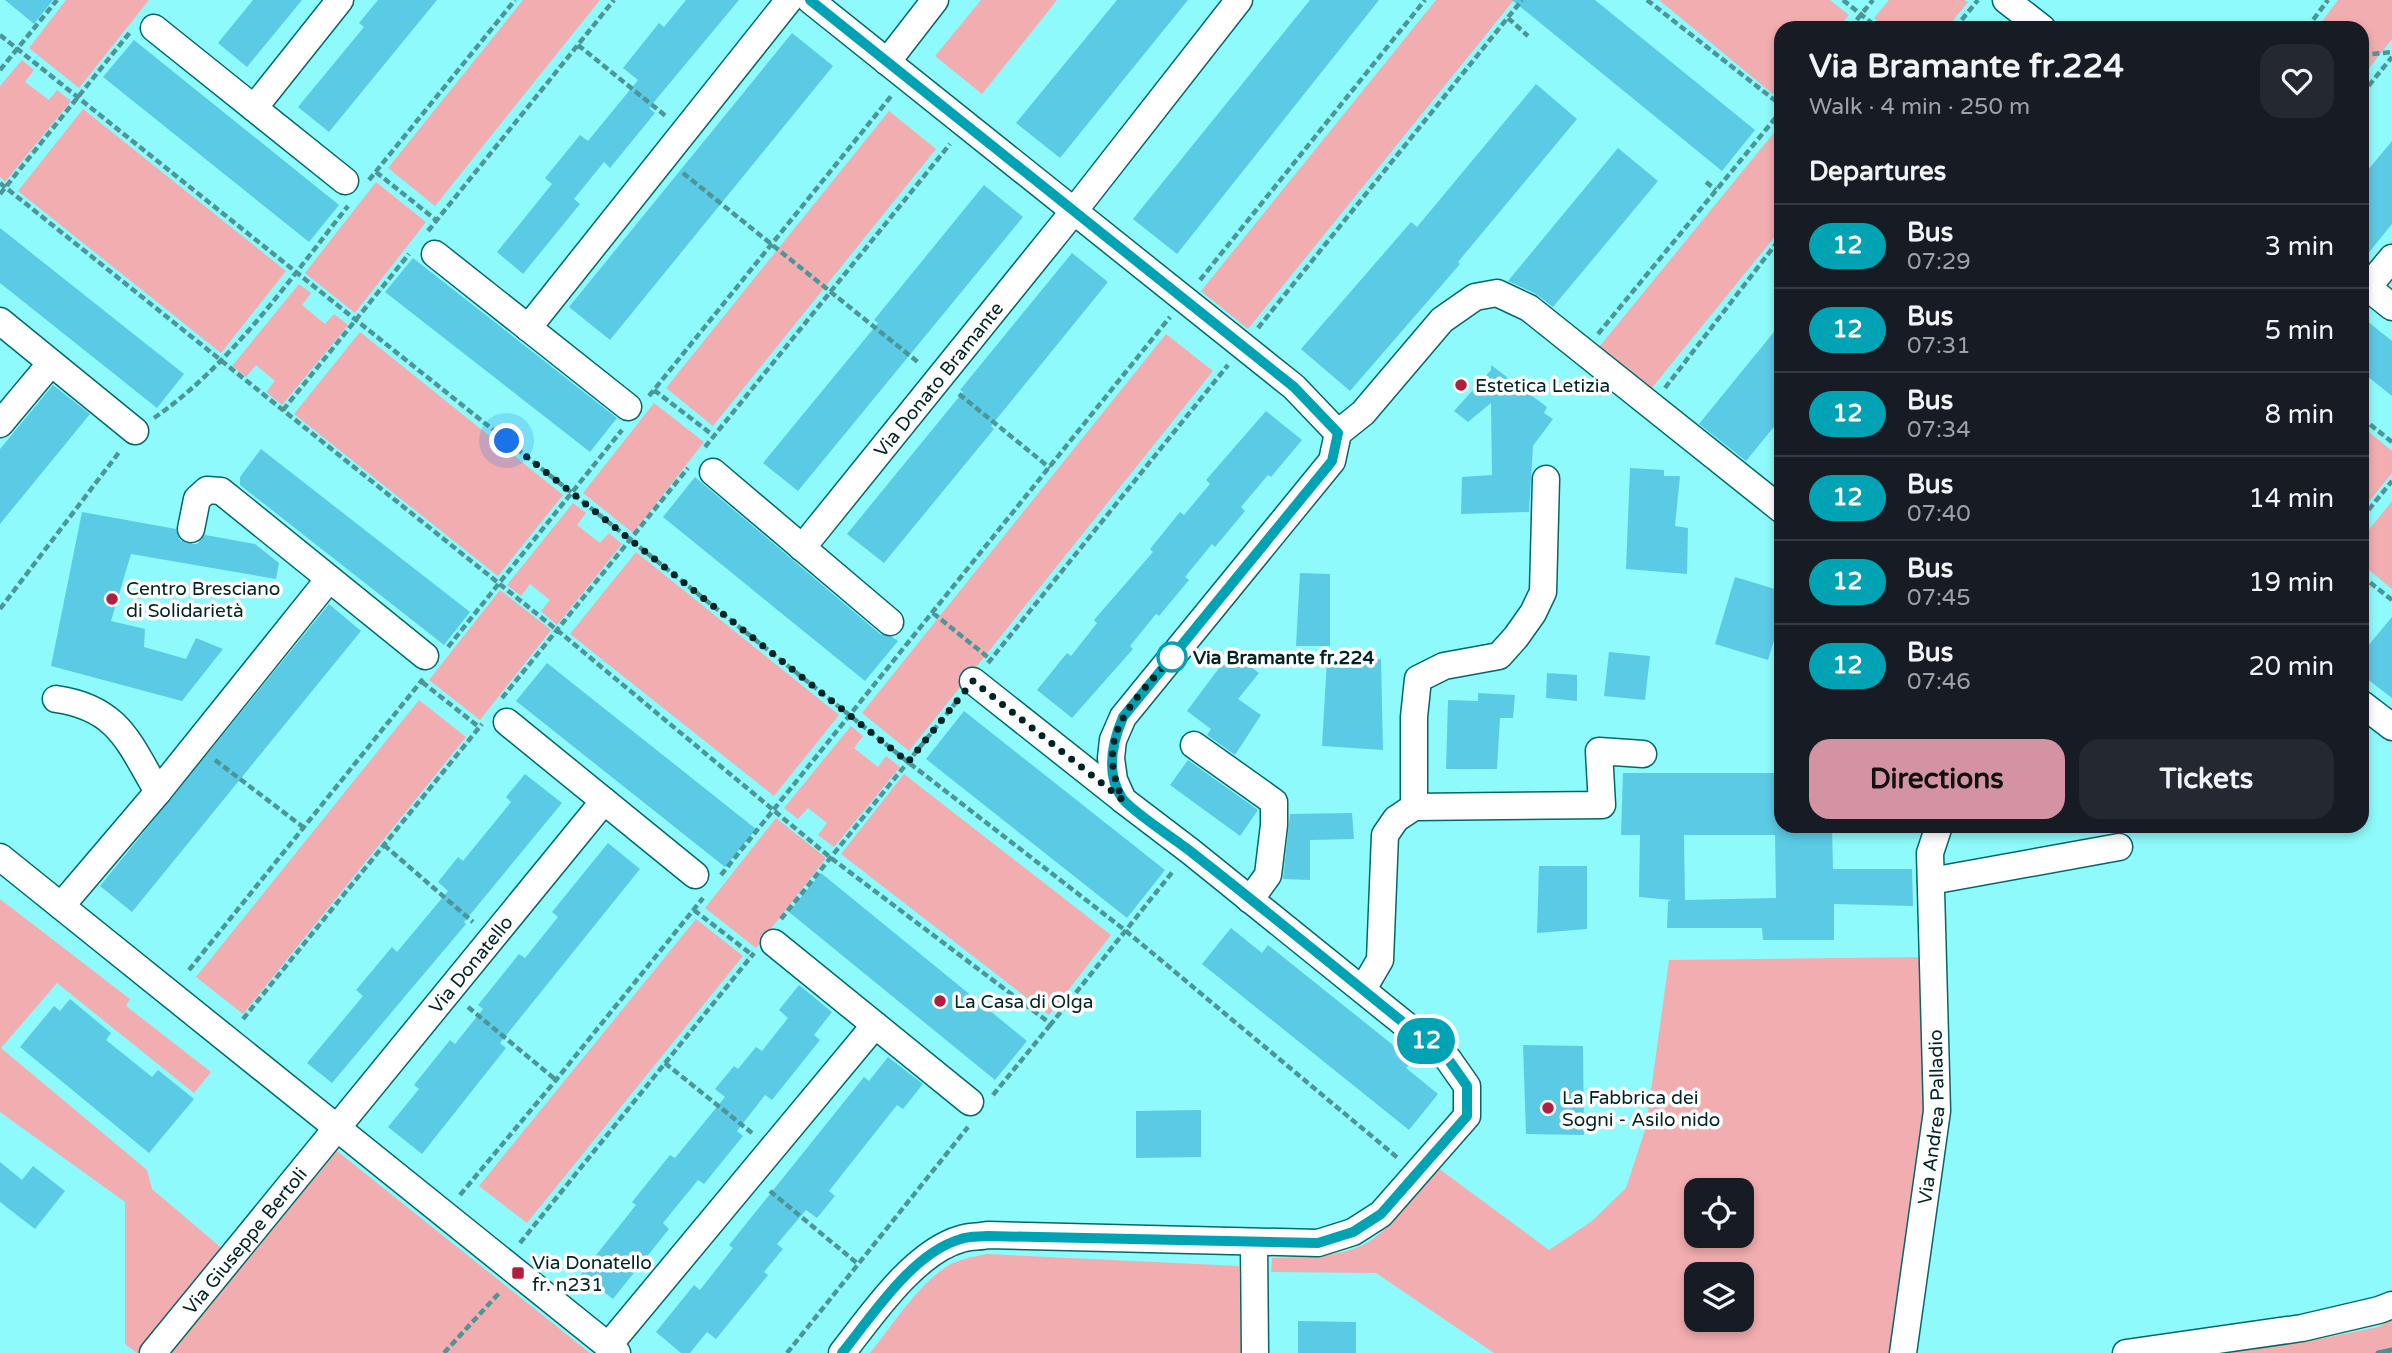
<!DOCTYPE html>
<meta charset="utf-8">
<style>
:root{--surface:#171b24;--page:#242831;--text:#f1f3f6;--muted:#9ea1a6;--line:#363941;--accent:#d493a3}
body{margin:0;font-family:"Varela Round",sans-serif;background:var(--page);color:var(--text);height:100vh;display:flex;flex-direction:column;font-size:26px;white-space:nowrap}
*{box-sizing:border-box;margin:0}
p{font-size:23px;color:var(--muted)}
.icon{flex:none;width:38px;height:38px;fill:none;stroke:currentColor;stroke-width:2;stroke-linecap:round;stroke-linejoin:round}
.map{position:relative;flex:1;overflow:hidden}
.sheet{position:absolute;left:1774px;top:21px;width:595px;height:812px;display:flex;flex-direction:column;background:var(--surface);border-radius:21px;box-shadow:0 4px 10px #0003}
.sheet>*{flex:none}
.badge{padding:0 14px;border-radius:23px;font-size:24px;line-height:46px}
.buttons{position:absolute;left:1684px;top:1178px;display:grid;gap:14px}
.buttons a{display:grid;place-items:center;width:70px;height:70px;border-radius:14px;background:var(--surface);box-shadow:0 4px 10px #0003;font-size:35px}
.you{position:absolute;width:35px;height:35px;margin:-18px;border:5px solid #fff;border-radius:50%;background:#1a73e8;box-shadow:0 0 0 10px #1a73e833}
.map>.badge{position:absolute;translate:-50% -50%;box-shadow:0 0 0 4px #fff}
h2{padding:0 35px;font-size:26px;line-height:63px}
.round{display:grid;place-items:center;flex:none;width:74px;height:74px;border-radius:21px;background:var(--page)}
.summary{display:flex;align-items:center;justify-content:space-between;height:119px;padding:0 35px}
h1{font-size:33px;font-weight:700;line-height:52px}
.primary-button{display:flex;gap:14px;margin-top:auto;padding:14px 35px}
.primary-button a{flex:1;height:80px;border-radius:21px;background:var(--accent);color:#111;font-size:28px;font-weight:700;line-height:80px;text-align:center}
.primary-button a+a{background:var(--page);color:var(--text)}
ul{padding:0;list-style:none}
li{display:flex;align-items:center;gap:21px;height:84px;padding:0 35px;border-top:2px solid var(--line)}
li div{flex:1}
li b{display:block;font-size:26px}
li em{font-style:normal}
li .badge{min-width:77px;font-weight:700;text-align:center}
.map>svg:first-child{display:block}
</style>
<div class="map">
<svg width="2392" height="1353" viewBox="0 0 2392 1353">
<rect width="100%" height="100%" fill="#8efafb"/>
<!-- green -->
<path fill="#f2adb0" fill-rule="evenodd" d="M 66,0 L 149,0 L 79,88 L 29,48 Z
M 523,0 L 600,0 L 435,206 L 388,168 Z
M 981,0 L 1057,0 L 982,94 L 935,56 Z
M 1436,0 L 1514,0 L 1248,329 L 1201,291 Z
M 1659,0 L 1830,0 L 1849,15 L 1838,28 L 1782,28 L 1782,97 L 1779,99 Z
M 1889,0 L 1964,0 L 1968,2 L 1947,28 L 1887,28 L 1874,18 Z
M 2338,0 L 2392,0 L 2392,39 L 2363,76 L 2362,28 L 2317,28 Z
M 22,60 L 34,70 L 25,82 L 49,100 L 57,90 L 71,101 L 5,182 L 0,177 L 0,86 Z
M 83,109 L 286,271 L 221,353 L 18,191 Z
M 889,111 L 936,149 L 713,426 L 666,388 Z
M 1781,124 L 1781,229 L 1651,389 L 1599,347 Z
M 376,182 L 426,222 L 355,313 L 305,273 Z
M 299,284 L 311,293 L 302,305 L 325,324 L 334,314 L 348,325 L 282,405 L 266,392 L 275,381 L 256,365 L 246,377 L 232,366 Z
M 360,332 L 563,495 L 498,576 L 294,414 Z
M 1166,334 L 1213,371 L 909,751 L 862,713 Z
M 654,403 L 704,442 L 633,533 L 583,493 Z
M 2363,427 L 2392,451 L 2392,473 L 2363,509 Z
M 2392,501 L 2392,589 L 2363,565 L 2363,537 Z
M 573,503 L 586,513 L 577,525 L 600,543 L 609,533 L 622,544 L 557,625 L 541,611 L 550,600 L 530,584 L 521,596 L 507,585 Z
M 636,552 L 839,715 L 774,796 L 570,634 Z
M 500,590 L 551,630 L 480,720 L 429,680 Z
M 419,700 L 466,737 L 243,1014 L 196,977 Z
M 851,726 L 863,736 L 854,748 L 878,767 L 886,756 L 900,767 L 834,847 L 818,835 L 827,823 L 808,808 L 798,819 L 784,808 Z
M 904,774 L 1111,935 L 1049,1015 L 841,854 Z
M 776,818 L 826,858 L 756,948 L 705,908 Z
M 0,899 L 130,999 L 126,1006 L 211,1072 L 194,1093 L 57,983 L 1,1048 L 147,1170 L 152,1189 L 225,1251 L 141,1353 L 137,1353 L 125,1344 L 125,1202 L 0,1112 Z
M 696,919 L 743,956 L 527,1223 L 479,1186 Z
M 1924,957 L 1932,1110 L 1902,1353 L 1494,1353 L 1376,1273 L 1271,1272 L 1272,1258 C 1302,1256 1335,1258 1363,1245 C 1387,1234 1419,1189 1438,1168 L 1549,1250 L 1592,1221 L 1626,1188 L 1646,1127 L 1669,960 ZM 1696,1190 L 1741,1190 L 1741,1236 L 1696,1236 ZM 1696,1274 L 1741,1274 L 1741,1320 L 1696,1320 Z
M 337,1151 L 590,1353 L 169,1353 Z
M 987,1254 L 1239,1266 L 1241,1353 L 870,1353 C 892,1326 917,1286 946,1267 C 958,1259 973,1257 987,1254 Z
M 2392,1320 L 2392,1353 L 2228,1353 L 2314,1340 L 2378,1327 Z"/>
<!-- building -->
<path fill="#5bcae5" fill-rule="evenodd" d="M 5,0 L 53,0 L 34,24 Z
M 253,0 L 302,0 L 247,67 L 218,43 Z
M 378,0 L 437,0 L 329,132 L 298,107 L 364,27 L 359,23 Z
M 686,0 L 739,0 L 649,108 L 655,113 L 610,168 L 604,162 L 574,199 L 580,204 L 523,274 L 497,252 L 552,184 L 545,178 L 580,135 L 588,141 L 638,80 L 623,68 L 659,23 L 664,27 Z
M 1117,0 L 1188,0 L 1060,158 L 1016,123 Z
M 1310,0 L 1379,0 L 1177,254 L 1133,219 Z
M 1512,0 L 1595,0 L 1755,130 L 1722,171 Z
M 792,33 L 833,66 L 610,340 L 569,307 Z
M 134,40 L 339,205 L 309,242 L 103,77 Z
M 1536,84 L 1577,119 L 1458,262 L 1460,264 L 1350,391 L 1301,349 L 1411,222 L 1417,227 Z
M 2392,141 L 2392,224 L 2362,261 L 2362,177 Z
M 1618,148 L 1658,181 L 1553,307 L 1536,294 L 1508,281 Z
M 984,185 L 1023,217 L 798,491 L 763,463 L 878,323 L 874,320 Z
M 0,228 L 184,374 L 157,408 L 0,283 Z
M 1072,253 L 1108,282 L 991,426 L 994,429 L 884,563 L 847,534 L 963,392 L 960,390 Z
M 413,258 L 617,418 L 590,452 L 385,292 Z
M 2362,317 L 2392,341 L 2392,396 L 2362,372 Z
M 1782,322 L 1782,417 L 1746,461 L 1699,424 Z
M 1491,365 L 1547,407 L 1544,413 L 1553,419 L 1533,446 L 1529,512 L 1461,514 L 1462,477 L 1492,475 L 1491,403 L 1468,422 L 1454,411 L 1491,370 Z
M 53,385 L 90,414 L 0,524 L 0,449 Z
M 1266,411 L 1302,440 L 1271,477 L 1268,475 L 1241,507 L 1245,511 L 1215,547 L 1212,544 L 1185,577 L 1189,580 L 1159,616 L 1156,614 L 1130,646 L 1133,649 L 1072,718 L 1037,690 L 1067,653 L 1071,656 L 1097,623 L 1094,620 L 1153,552 L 1150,549 L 1180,512 L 1184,515 L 1210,484 L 1206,480 Z
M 261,449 L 470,612 L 444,645 L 240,485 L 240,477 Z
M 1630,468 L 1664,470 L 1664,476 L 1680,476 L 1675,526 L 1688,528 L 1687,574 L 1626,569 Z
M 695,477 L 880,634 L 892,637 L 898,641 L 865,681 L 663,517 Z
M 82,512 L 176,529 L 180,540 L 189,544 L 197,544 L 205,535 L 255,544 L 279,563 L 276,579 L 131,554 L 111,621 L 145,629 L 144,647 L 186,659 L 196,638 L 223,649 L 182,701 L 51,666 Z
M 1300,573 L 1330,574 L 1330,646 L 1296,646 Z
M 1735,577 L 1782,591 L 1782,614 L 1768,660 L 1715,644 Z
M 329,604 L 361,631 L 132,912 L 100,886 Z
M 2392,617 L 2392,698 L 2362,675 L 2362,653 Z
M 1231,652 L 1259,673 L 1238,699 L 1261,715 L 1235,755 L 1207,735 L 1211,729 L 1187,711 Z
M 1609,652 L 1650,656 L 1645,700 L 1604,696 Z
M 1327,659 L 1381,659 L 1383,750 L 1322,746 Z
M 547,663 L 756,829 L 725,867 L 516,701 Z
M 1547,673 L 1577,675 L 1577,701 L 1546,698 Z
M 1478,693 L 1515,695 L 1513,718 L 1500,718 L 1497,769 L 1446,769 L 1448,700 L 1478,701 Z
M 964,711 L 1165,870 L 1127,918 L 926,759 Z
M 1188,760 L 1258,810 L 1240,836 L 1170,785 Z
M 1623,773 L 1782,773 L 1782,826 L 1832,826 L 1833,869 L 1912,869 L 1913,906 L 1834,904 L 1834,940 L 1763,940 L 1762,928 L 1667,928 L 1668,901 L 1672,900 L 1639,897 L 1640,835 L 1621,835 ZM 1684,835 L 1775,835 L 1776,898 L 1685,900 Z
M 525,774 L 562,803 L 464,922 L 466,924 L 332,1083 L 307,1063 L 363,996 L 356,990 L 392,947 L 397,952 L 448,891 L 438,882 L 458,857 L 463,861 L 511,802 L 506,797 Z
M 1352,813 L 1354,839 L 1310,840 L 1310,880 L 1283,879 L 1290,814 Z
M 608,843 L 640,869 L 500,1043 L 506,1048 L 422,1154 L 388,1127 L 419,1089 L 414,1085 L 450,1040 L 455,1044 L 483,1009 L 478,1005 L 519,954 L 525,958 L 558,917 L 552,912 Z
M 1539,866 L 1587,866 L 1587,929 L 1537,933 Z
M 821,873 L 1027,1041 L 995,1080 L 789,912 Z
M 1231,928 L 1262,953 L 1268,945 L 1413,1061 L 1406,1068 L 1438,1094 L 1409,1130 L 1202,964 Z
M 799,985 L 832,1012 L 814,1035 L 820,1040 L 772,1100 L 765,1095 L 737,1131 L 743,1136 L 704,1184 L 698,1180 L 663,1223 L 669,1229 L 613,1299 L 581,1274 L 636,1205 L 632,1202 L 670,1155 L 675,1158 L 725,1097 L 715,1089 L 734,1066 L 738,1069 L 756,1047 L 762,1051 L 788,1018 L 779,1010 Z
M 70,999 L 111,1033 L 106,1040 L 152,1077 L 158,1070 L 194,1099 L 149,1153 L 20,1047 L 54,1006 L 60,1011 Z
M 1523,1045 L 1583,1046 L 1584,1135 L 1526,1134 Z
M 888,1057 L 923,1084 L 903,1109 L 897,1105 L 829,1191 L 835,1196 L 817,1218 L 806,1210 L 777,1244 L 783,1249 L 764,1272 L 768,1275 L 716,1339 L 707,1332 L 690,1353 L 681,1353 L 656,1332 L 694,1285 L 700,1290 L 733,1248 L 729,1245 L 864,1077 L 869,1081 Z
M 1201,1110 L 1201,1157 L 1136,1158 L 1136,1111 Z
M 0,1162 L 22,1180 L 33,1166 L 65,1191 L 35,1229 L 0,1202 Z
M 1298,1321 L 1356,1322 L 1356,1353 L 1298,1353 Z"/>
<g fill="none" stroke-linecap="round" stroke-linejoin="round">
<!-- minor casing -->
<g stroke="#01696a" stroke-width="29">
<g id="minor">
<path d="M 810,0 L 1294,387 L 1338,433"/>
<path d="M 2006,0 L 2042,28"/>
<path d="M 154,28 L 345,181"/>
<path d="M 887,62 L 935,0"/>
<path d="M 254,108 L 340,0"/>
<path d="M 435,254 L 628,407"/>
<path d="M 2362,283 L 2392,307"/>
<path d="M 2368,287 L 2392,258"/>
<path d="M 0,321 L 135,431"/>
<path d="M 528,328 L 789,0"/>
<path d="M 0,424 L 51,363"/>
<path d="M 713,472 L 890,622"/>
<path d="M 191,529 L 197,499 L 207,490 L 221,491 L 425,656"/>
<path id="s1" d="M 802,548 L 1074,211 L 1239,0"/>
<path d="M 973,681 L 1122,799"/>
<path d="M 56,699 C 119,708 129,743 158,792"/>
<path d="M 2362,704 L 2392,727"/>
<path d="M 507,722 L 695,875"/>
<path d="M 1194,745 L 1274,802 L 1274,825 L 1268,875 L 1250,900"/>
<path d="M 1414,807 L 1414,717 L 1418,679 L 1444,666 L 1499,656 L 1516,637 L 1533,613 L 1543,592 L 1546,479"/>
<path d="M 0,857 L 617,1353"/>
<path d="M 1931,881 L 2119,847"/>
<path d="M 61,906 L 158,792 L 329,579"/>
<path d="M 774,943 L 970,1102"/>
<path d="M 1363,989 L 1380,960 L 1385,835 L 1396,819 L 1414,807 L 1602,805 L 1599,751 L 1643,754"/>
<path d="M 1254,1243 L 1255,1353"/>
<path d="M 608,1346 L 875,1025"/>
<path id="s2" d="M 153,1353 L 604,801"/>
<path d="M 842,1353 C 871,1316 914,1252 961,1239 C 969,1236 979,1237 988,1235 L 1318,1243 L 1353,1232 L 1381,1214 L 1467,1116 L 1467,1086 L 1448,1059 L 1190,851 L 1123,800 L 1114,780 L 1111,758 L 1113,740 L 1123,717 L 1332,461 L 1338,433 L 1363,413 L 1442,320 L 1475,297 L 1497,293 L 1529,308 L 1782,510"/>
<path id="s3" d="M 1903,1353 L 1937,1111 L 1930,853 L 1939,826"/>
<path d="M 2126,1353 L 2302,1328 L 2379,1310 L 2392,1305"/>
</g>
</g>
<!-- path -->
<path stroke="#4c9697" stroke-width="4.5" stroke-dasharray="7 3.5" stroke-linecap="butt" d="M 1647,0 L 1782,106
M 1843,0 L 1878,28
M 1508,18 L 1528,36
M 1850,28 L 1873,0
M 1955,28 L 1978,0
M 2307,28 L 2328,0
M 0,35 L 908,762 L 1126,931 L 1399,1159
M 578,45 L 667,117
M 2362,55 L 2392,52
M 0,70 L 57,0
M 2362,94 L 2392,57
M 376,172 L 436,220
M 683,173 L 919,363
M 369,180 L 515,0
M 1706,182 L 1716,190
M 0,183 L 557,630 L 831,858 L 1051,1024 L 1174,870
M 0,194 L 131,31
M 428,231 L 614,0
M 1200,280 L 1425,0
M 1258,328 L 1522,0
M 1598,334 L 1782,110
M 1665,388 L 1782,236
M 654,390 L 714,436
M 959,394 L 1050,468
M 649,396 L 892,95
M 283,410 L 409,254
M 154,418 C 230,366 291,278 348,206
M 2362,418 L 2392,442
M 705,447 L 950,144
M 2362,518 L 2392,481
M 2362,576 L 2392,600
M 0,609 L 120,451
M 933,613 L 990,659
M 448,647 L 622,430
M 988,663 L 1228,365
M 422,682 L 479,727
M 502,698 L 688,468
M 215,760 L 303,827
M 384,845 L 473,922
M 721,875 L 1170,317
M 694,910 L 751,954
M 781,919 L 958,700
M 189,970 L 423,679
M 468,1007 L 556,1080
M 243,1019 L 482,724
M 665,1063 L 752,1133
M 993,1095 L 1051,1024
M 770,1191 L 858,1264
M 460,1195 L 556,1080 L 703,898
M 520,1243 L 754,953
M 444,1353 L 500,1292
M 787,1353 L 968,1127"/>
<!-- minor -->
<use href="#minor" stroke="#fff" stroke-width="26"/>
<!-- rail -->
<path stroke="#499293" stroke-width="5" d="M 2378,1353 L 2392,1350"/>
</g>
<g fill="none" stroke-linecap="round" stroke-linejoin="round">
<!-- line casing -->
<g stroke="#fff" stroke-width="16">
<path id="line" d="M 810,0 L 1294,387 L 1338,433 L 1332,461 L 1123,717 C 1112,743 1105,773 1122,798 C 1131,811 1175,839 1190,851 C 1277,919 1362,989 1448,1059 L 1467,1086 L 1467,1116 L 1381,1214 L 1353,1232 L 1318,1243 L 988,1236 C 979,1237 969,1236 961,1239 C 913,1252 872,1316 842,1353"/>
</g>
<!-- line -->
<use href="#line" stroke="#00a3b4" stroke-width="10"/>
<!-- walk -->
<path stroke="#002424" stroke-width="7" stroke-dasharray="0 12.6" d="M 507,441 L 908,762 L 973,681 L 1123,800 C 1092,732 1135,702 1175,653 L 1172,657"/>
</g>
<!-- markers -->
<g fill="#b11e3e" stroke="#fff" stroke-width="2.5">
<circle cx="1461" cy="385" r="7"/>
<circle cx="112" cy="599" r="7"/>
<circle cx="940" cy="1001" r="7"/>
<circle cx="1548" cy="1108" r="7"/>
<rect x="511" y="1266" width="14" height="14" rx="3.5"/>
</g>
<circle fill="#fff" stroke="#00a3b4" stroke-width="3.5" cx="1172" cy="657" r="14"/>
<g text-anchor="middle" stroke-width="7" stroke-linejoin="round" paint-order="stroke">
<!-- street labels -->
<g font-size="19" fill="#002424" stroke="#fff">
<text dy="7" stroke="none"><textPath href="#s1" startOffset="217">Via Donato Bramante</textPath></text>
<text dy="7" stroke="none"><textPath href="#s2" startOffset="502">Via Donatello</textPath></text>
<text dy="7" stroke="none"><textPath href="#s3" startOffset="238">Via Andrea Palladio</textPath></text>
<text dy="7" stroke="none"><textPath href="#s2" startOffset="145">Via Giuseppe Bertoli</textPath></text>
</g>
<!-- poi labels -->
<g font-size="19" fill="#002424" stroke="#fff" text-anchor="start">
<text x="1475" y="392">Estetica Letizia</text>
<text x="126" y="595">Centro Bresciano<tspan x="126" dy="22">di Solidarietà</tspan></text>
<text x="954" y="1008">La Casa di Olga</text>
<text x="1562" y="1104">La Fabbrica dei<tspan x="1562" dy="22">Sogni - Asilo nido</tspan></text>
<text x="532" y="1269">Via Donatello<tspan x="532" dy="22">fr. n231</tspan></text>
</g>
<!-- stop labels -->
<g font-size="19" font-weight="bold" fill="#002424" stroke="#fff" text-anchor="start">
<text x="1193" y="664">Via Bramante fr.224</text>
</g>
</g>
</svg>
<div class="buttons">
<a><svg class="icon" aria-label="locate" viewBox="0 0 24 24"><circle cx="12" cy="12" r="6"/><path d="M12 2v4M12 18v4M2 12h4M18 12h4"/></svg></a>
<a><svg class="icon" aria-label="layers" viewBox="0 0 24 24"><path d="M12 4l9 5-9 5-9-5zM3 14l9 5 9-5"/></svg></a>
</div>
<div class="you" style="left:507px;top:441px"></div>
<b class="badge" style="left:1426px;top:1041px;background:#00a3b4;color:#fff">12</b>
<section class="sheet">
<div class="summary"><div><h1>Via Bramante fr.224</h1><p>Walk · 4 min · 250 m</p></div><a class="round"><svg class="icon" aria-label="heart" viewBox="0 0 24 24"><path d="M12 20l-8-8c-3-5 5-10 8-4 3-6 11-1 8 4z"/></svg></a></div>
<h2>Departures</h2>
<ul>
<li><span class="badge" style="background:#00a3b4;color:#fff">12</span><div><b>Bus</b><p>07:29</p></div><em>3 min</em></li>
<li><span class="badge" style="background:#00a3b4;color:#fff">12</span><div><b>Bus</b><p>07:31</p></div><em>5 min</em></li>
<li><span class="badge" style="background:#00a3b4;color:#fff">12</span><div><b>Bus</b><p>07:34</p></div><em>8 min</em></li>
<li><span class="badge" style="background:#00a3b4;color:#fff">12</span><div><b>Bus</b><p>07:40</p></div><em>14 min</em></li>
<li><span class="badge" style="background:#00a3b4;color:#fff">12</span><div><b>Bus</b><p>07:45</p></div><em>19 min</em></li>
<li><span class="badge" style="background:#00a3b4;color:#fff">12</span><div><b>Bus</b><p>07:46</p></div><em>20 min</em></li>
</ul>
<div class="primary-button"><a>Directions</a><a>Tickets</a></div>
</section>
</div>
